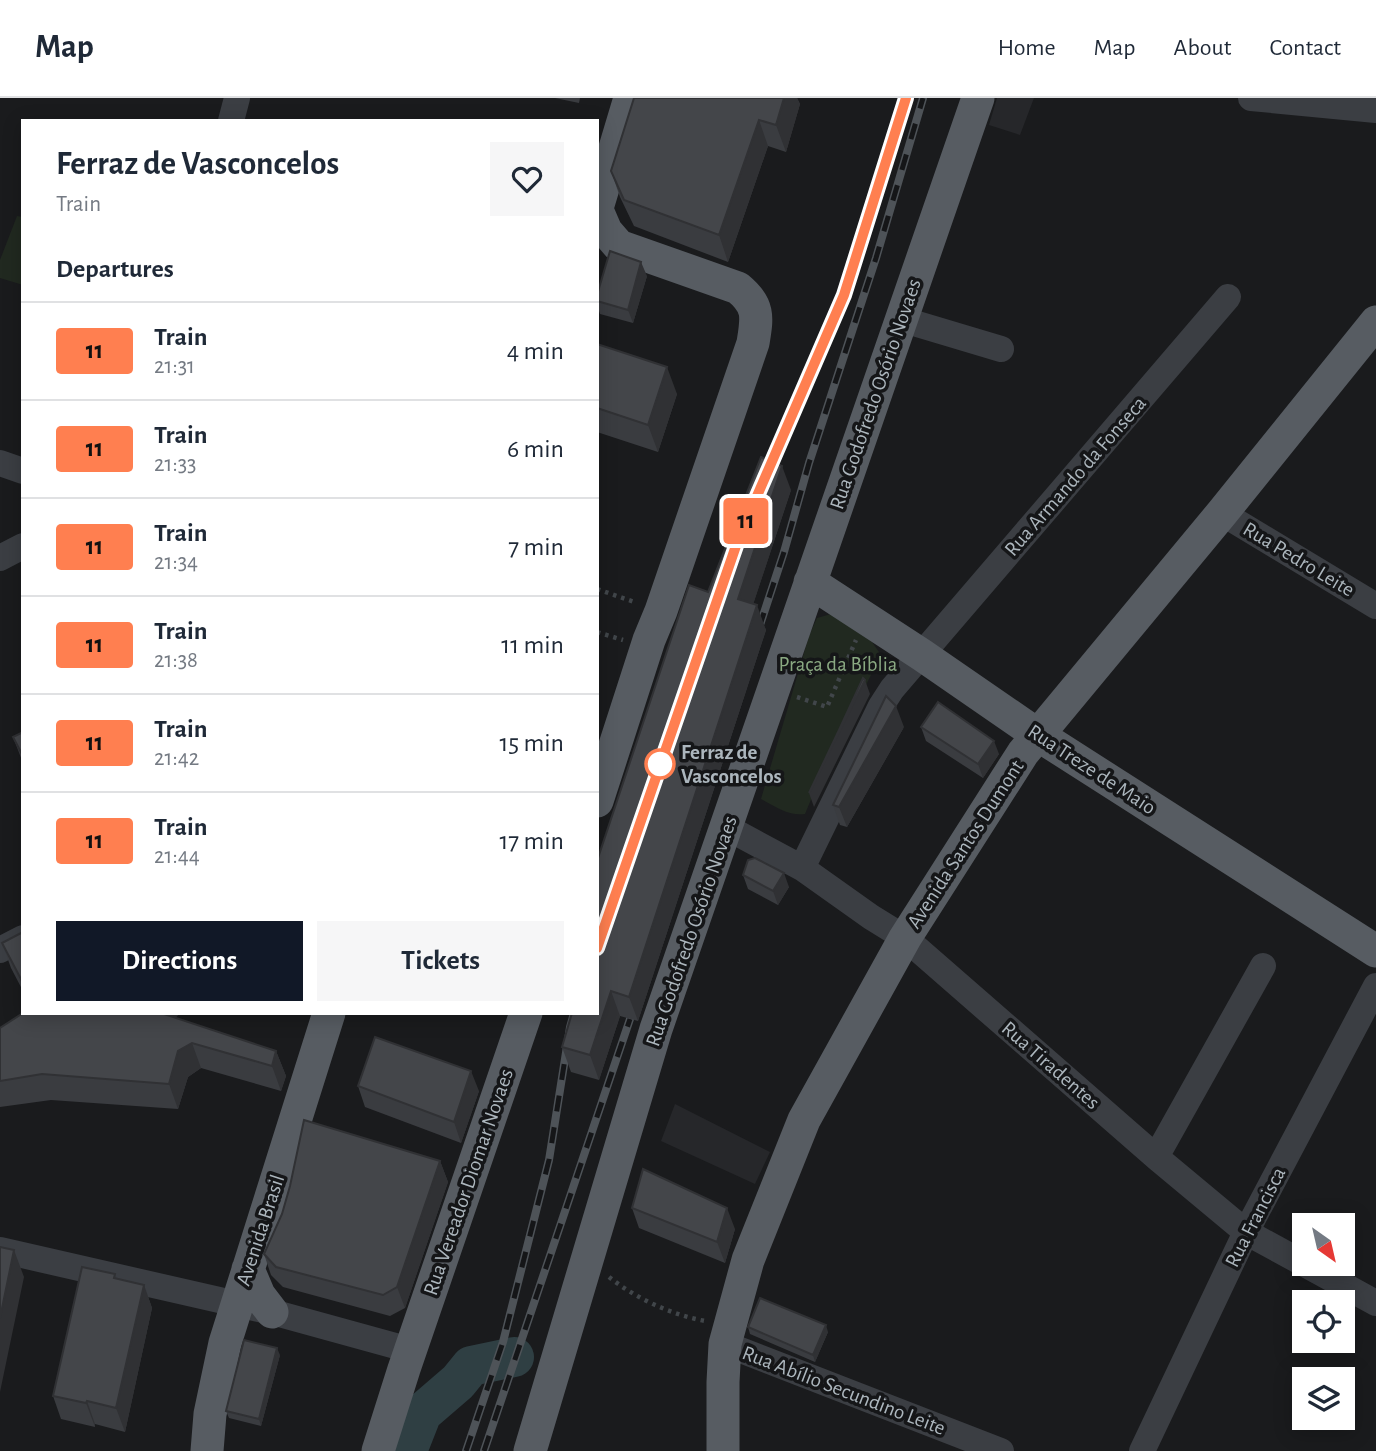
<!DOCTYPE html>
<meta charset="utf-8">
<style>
:root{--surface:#fff;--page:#f6f6f7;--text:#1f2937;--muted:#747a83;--line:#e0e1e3;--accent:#111827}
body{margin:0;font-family:"Alegreya Sans",sans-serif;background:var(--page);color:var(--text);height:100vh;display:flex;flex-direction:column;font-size:26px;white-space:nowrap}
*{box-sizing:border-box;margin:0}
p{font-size:23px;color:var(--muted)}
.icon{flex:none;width:38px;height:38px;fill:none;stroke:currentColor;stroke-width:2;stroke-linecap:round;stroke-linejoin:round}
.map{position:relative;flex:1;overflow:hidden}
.details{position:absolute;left:21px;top:21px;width:578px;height:896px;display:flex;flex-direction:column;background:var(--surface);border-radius:0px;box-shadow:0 4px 18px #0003}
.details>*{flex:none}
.badge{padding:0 14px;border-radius:5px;font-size:24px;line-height:46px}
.needle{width:46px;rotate:146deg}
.tools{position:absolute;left:1292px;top:1115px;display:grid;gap:14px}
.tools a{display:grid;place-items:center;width:63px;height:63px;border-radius:0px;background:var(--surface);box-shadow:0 4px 18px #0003;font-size:35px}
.map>.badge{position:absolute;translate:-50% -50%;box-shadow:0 0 0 4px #fff}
h2{padding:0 35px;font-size:26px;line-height:63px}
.round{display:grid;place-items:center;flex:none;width:74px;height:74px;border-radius:0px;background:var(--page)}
.headline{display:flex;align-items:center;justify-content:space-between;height:119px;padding:0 35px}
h1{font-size:33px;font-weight:700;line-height:52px}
.action{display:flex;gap:14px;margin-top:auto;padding:14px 35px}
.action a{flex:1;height:80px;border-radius:0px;background:var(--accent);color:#fff;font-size:28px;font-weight:700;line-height:80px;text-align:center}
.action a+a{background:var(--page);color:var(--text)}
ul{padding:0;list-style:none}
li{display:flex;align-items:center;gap:21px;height:98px;padding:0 35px;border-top:2px solid var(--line)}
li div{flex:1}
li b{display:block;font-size:26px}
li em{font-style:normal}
li .badge{min-width:77px;font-weight:700;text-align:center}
header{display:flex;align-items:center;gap:42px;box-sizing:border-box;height:98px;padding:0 35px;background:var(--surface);border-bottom:2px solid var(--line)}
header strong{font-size:33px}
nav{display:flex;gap:38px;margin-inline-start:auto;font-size:24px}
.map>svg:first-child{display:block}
</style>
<header>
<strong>Map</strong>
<nav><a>Home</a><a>Map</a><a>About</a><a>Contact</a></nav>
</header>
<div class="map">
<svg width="1376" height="1353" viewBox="0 0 1376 1353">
<rect width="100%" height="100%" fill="#1a1b1d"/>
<!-- built -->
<path fill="#26272a" d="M 997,0 L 1034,0 L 1020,37 L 989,27 Z
M 675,1006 L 770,1054 L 755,1086 L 661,1043 Z"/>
<!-- green -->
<path fill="#212920" d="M 17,118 L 23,119 L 23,187 L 0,180 L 0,162 Z
M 831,516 L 872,544 L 881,557 L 822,675 L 805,716 C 788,718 776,709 761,701 L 809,538 L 817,520 Z"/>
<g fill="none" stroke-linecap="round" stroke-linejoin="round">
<!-- river -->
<path stroke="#2f3f43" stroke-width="40" d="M 407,1353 L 422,1315 L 458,1284 L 471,1268 L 514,1259"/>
<!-- path -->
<path stroke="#41464a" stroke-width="4.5" stroke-dasharray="3.5 5" stroke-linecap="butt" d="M 597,491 L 637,505
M 597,534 L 623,542
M 797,599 L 827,609 L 856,542
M 609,1179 C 635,1200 672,1217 705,1223"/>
<!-- minor -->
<path stroke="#3b3e43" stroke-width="26" d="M 1251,0 L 1376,12
M 231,23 L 237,0
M 901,223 L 914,225 L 1001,251
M 0,365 L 23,373
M 1222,415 L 1376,508
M 0,460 L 23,448
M 726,729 L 802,770 L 871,819 L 905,840 L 1156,1059 L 1246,1134 L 1376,1205
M 802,770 L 881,608 L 892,591 L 1228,199
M 0,852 L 23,840
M 1156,1059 L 1263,868
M 0,1152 L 272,1214 L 410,1252
M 725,1246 L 1001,1353
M 1142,1353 L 1246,1134 L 1376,888"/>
<!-- major -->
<path stroke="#575c62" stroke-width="33" d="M 597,110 L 630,0
M 597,112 L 606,133 L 619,148 L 738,190 C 760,208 757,220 753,245 L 661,513 L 649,542 L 597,703
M 810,484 L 922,557 L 1038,637 L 1376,853
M 248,1171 L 259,1197 L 272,1214
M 207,1353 L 210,1316 L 225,1245 L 329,915
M 378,1353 L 404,1271 L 526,915
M 530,1353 L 656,931 L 978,0
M 723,1353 L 723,1284 L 725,1246 L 748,1162 L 804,1022 L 905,840 L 1023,655 L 1222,415 L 1376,224"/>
<!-- rail casing -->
<g stroke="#4e5358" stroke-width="8">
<path id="rail" d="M 765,380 L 844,197 L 906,0
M 759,530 L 784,454 L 809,365 L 876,160 L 923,0
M 466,1353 L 503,1244 L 549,1062 L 570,929 L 574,915
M 484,1353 L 630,921"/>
</g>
<!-- rail -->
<use href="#rail" stroke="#151618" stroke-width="5" stroke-dasharray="16" stroke-linecap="butt"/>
</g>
<!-- wall -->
<path fill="#3a3c40" d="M 555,0 L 580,0 L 579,5 Z
M 634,0 L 797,0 L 800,6 L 786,54 L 768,48 L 728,164 L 634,128 L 620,99 L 611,73 Z
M 647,178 L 633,225 L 600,216 L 597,207 L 597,197 Z
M 597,246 L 677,296 L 658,354 L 597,334 Z
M 791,392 L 753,506 L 766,532 L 638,923 L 620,918 L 599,982 L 571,974 L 562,949 L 597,915 L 598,763 L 708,494 Z
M 904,629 L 847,729 L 840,727 L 833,707 Z
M 921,629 L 999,656 L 983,680 L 926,643 Z
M 23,634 L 23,665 L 13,639 Z
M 743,777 L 789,789 L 778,807 L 748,791 Z
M 23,834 L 23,893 L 11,870 L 2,845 Z
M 176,920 L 276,953 L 286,978 L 281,993 L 201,970 L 188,979 L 178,1011 L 51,1002 L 0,1009 L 0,930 Z
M 358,988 L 479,993 L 461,1045 L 365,1009 Z
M 440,1063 L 448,1084 L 405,1210 L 390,1218 L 283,1189 L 271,1177 L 264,1156 L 282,1116 L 290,1088 Z
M 632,1110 L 735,1131 L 725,1165 L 639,1130 Z
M 115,1176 L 117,1181 L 144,1187 L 152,1210 L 125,1334 L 95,1326 L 95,1329 L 61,1321 L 53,1298 Z
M 748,1229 L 828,1234 L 815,1264 L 750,1236 Z
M 280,1257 L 261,1328 L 229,1320 L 226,1313 Z"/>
<!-- shaded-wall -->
<path fill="#303134" d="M 784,0 L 797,0 L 800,6 L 786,54 L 776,27 Z
M 759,22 L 768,48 L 728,164 L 719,137 Z
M 641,164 L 647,178 L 633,225 L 628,212 Z
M 667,269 L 677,296 L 658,354 L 648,327 Z
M 782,368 L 791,392 L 747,525 L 738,501 Z
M 757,507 L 766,532 L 638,923 L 629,899 Z
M 865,582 L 870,596 L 814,709 L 809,695 Z
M 896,608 L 904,629 L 847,729 L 839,709 Z
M 994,643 L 999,656 L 983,680 L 978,666 Z
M 784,775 L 789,789 L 778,807 L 773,793 Z
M 611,893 L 620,918 L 599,982 L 590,957 Z
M 153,915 L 180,915 L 161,937 Z
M 192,945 L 201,970 L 188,979 L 178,1011 L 169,986 L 178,953 Z
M 276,953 L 286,978 L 281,993 L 272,968 Z
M 471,973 L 479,993 L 461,1045 L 454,1024 Z
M 440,1063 L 448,1084 L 405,1210 L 397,1189 Z
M 727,1110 L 735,1131 L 725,1165 L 717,1144 Z
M 14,1152 L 24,1179 L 0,1294 L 0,1220 Z
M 144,1187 L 152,1210 L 125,1334 L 116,1310 Z
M 826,1227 L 828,1234 L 815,1264 L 813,1257 Z
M 277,1250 L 280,1257 L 261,1328 L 259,1321 Z
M 87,1303 L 95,1326 L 95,1329 L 86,1305 Z"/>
<!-- building -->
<path fill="#44464a" stroke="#303134" stroke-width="2" d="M 634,0 L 784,0 L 776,27 L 759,22 L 719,137 L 624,102 L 611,73 Z
M 610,153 L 641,164 L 628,212 L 597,203 L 597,197 Z
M 597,246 L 667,269 L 648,327 L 597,310 Z
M 761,359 L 782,368 L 738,501 L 757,507 L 629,899 L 611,893 L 590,957 L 562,949 L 572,915 L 597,915 L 597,763 L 689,487 L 708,494 Z
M 863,580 L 865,582 L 809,695 L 839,632 Z
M 886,598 L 896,608 L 839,709 L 833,707 Z
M 938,604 L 994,643 L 978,666 L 921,629 Z
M 23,634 L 23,658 L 13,639 Z
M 755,760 L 784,775 L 773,793 L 743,777 L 748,762 Z
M 23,834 L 23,885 L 2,845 Z
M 23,915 L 161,915 L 276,953 L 272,968 L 192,945 L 178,953 L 169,986 L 42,976 L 0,983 L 0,930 Z
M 375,939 L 471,973 L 454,1024 L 358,988 Z
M 304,1022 L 440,1063 L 397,1189 L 383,1197 L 276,1169 L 264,1156 L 282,1116 L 290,1088 Z
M 643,1071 L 727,1110 L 717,1144 L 632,1110 Z
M 0,1149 L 14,1152 L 0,1220 Z
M 82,1169 L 115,1176 L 114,1180 L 144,1187 L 116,1310 L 87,1303 L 86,1305 L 53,1298 Z
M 760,1200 L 826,1227 L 813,1257 L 748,1229 Z
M 244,1242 L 277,1250 L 259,1321 L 226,1313 Z"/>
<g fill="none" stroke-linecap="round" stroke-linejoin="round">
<!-- line casing -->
<g stroke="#fff" stroke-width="16">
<path id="line" d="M 597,850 L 738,442 L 844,197 L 906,0"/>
</g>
<!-- line -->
<use href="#line" stroke="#ff7f50" stroke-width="10"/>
</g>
<!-- markers -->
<circle fill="#fff" stroke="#ff7f50" stroke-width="3.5" cx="660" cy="666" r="14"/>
<g text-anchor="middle" stroke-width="7" stroke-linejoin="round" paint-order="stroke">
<!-- street labels -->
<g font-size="21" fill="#acb6bd" stroke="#151618">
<text transform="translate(875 296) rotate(-71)" y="7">Rua Godofredo Osório Novaes</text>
<text transform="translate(1075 378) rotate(-49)" y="7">Rua Armando da Fonseca</text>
<text transform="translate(1299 461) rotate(31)" y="7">Rua Pedro Leite</text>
<text transform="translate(1092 671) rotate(33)" y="7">Rua Treze de Maio</text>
<text transform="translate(965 746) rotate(-57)" y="7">Avenida Santos Dumont</text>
<text transform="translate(691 833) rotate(-71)" y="7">Rua Godofredo Osório Novaes</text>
<text transform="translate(1051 967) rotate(41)" y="7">Rua Tiradentes</text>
<text transform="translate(468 1084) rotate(-71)" y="7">Rua Vereador Diomar Novaes</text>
<text transform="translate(1255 1119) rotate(-63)" y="7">Rua Francisca</text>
<text transform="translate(260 1132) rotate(-72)" y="7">Avenida Brasil</text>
<text transform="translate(844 1292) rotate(21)" y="7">Rua Abílio Secundino Leite</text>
</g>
<!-- park labels -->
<g font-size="21" fill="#8aa982" stroke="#151618">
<text x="838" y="573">Praça da Bíblia</text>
</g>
<!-- stop labels -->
<g font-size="21" font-weight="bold" fill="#acb6bd" stroke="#151618" text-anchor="start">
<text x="681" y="661">Ferraz de<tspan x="681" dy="24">Vasconcelos</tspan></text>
</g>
</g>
</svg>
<div class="tools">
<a><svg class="needle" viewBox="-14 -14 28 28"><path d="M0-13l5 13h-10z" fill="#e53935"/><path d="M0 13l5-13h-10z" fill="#747a83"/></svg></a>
<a><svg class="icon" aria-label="locate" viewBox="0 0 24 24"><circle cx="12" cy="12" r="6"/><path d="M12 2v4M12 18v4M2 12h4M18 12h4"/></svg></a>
<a><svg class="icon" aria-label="layers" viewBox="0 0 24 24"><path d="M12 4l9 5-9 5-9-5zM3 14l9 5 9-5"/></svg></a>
</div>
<b class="badge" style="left:746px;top:423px;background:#ff7f50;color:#111">11</b>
<section class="details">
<div class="headline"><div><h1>Ferraz de Vasconcelos</h1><p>Train</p></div><a class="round"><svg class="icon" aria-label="heart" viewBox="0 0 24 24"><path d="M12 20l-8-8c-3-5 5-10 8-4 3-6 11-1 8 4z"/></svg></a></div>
<h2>Departures</h2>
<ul>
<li><span class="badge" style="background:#ff7f50;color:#111">11</span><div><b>Train</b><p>21:31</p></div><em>4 min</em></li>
<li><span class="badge" style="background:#ff7f50;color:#111">11</span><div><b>Train</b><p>21:33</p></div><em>6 min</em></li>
<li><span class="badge" style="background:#ff7f50;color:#111">11</span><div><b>Train</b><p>21:34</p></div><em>7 min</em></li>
<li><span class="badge" style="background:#ff7f50;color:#111">11</span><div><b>Train</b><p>21:38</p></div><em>11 min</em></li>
<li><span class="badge" style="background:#ff7f50;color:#111">11</span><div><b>Train</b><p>21:42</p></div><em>15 min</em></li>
<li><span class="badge" style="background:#ff7f50;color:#111">11</span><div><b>Train</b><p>21:44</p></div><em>17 min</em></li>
</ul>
<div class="action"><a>Directions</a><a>Tickets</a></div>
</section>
</div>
